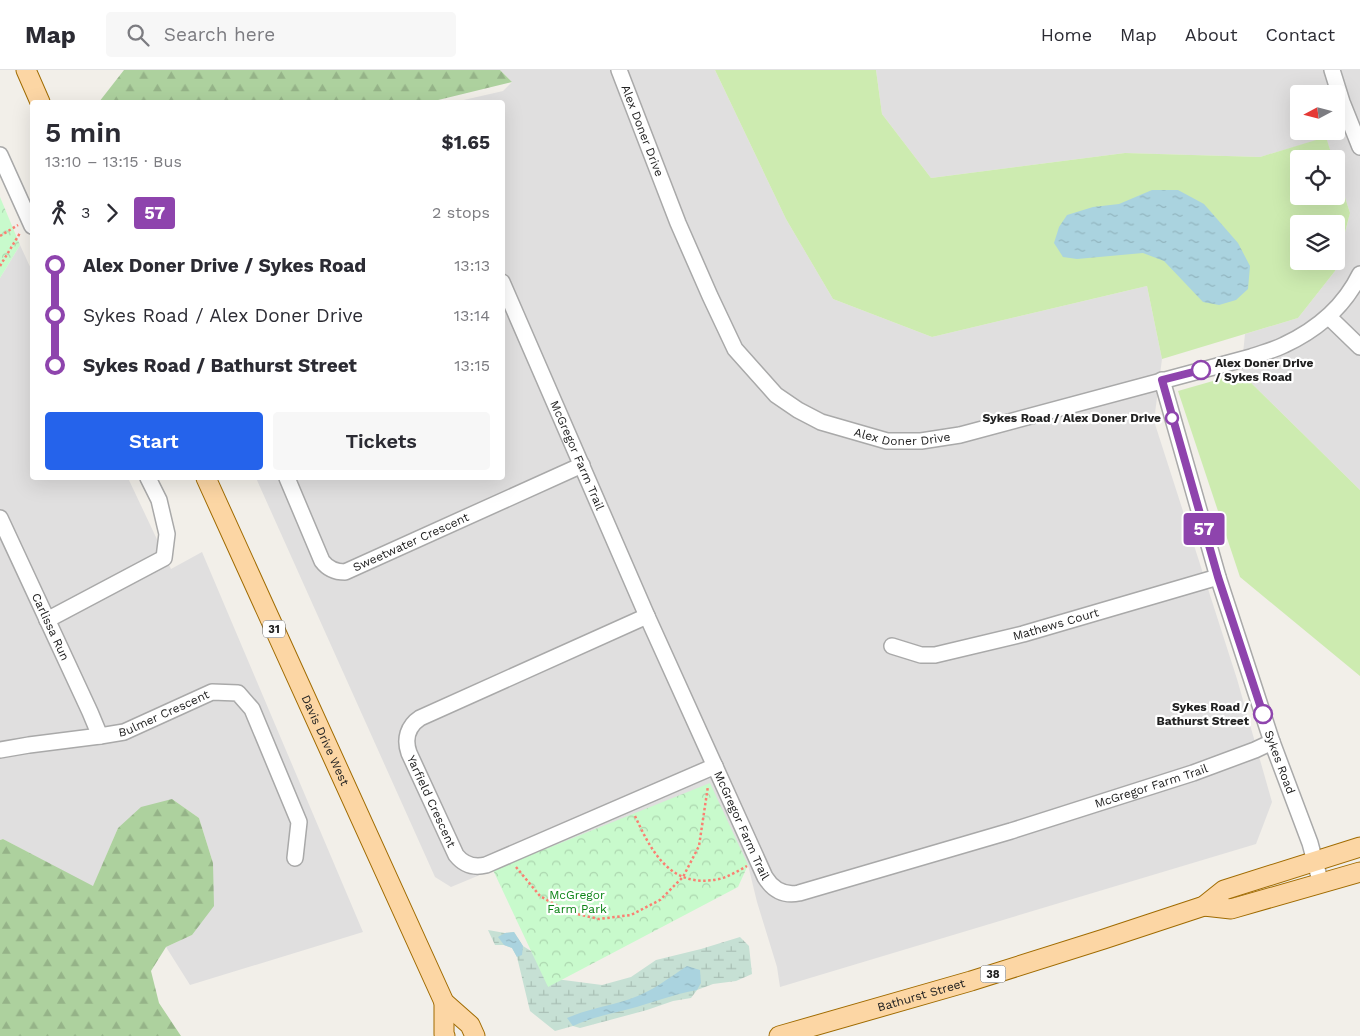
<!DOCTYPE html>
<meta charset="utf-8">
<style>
:root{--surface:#fff;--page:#f7f7f7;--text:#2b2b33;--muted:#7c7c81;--line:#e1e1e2;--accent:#2563eb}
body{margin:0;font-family:"Work Sans",sans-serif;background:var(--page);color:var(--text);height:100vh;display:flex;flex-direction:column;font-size:19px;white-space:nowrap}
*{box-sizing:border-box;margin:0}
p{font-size:16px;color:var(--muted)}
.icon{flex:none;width:28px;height:28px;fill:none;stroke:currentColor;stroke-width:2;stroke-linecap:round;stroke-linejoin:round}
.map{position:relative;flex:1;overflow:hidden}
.details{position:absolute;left:30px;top:30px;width:475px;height:380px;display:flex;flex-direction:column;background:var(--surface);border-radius:5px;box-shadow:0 5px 20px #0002}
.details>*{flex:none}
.badge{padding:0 10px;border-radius:4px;font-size:18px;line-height:32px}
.needle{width:32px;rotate:263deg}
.fabs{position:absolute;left:1290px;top:15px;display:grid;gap:10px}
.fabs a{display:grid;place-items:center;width:55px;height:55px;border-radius:5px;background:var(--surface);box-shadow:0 5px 20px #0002;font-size:25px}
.map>.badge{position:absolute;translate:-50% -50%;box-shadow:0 0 0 2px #fff}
.legs{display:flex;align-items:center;gap:8px;height:55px;padding:0 15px;font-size:16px}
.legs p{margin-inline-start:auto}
.headline{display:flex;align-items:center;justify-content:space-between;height:85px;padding:0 15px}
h1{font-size:28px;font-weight:600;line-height:38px}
.action{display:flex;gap:10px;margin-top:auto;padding:10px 15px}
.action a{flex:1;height:58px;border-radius:5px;background:var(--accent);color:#fff;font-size:20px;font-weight:600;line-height:58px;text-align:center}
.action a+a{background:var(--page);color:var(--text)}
ul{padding:0 15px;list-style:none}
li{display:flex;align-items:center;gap:18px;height:50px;font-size:19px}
li i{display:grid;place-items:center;width:8px;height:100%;margin:0 6px;background:currentColor}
li i::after{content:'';width:12px;height:12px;margin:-6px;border:4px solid;border-radius:50%;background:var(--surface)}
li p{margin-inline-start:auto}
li:first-child i{background:linear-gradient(#0000 50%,currentColor 0)}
li:last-child i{background:linear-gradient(currentColor 50%,#0000 0)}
header{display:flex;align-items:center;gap:30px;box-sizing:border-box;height:70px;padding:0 25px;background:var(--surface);border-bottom:1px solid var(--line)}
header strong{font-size:24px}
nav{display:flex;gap:28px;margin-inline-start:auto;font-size:18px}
.search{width:350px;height:45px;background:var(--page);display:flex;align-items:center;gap:12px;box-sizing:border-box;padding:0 18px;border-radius:5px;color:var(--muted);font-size:19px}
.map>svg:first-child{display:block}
</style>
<header>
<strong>Map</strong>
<div class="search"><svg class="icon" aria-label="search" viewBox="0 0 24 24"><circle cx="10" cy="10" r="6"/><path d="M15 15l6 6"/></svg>Search here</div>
<nav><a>Home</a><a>Map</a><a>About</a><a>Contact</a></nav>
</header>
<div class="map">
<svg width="1360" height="966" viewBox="0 0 1360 966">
<defs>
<pattern id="forest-firs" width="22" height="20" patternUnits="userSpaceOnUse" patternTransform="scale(1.25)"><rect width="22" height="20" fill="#add19e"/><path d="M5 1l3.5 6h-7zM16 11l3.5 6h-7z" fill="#95b388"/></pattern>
<pattern id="wetland-marsh" width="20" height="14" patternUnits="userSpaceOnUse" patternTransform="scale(1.25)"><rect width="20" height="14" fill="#c6e0d4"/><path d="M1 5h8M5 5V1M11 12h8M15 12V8" fill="none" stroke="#aac0b6"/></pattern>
<pattern id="park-crowns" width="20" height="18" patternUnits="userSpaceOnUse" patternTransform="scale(1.25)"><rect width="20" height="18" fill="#c8facc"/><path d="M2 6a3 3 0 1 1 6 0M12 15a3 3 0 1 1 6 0" fill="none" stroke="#acd6af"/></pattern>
<pattern id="water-ripples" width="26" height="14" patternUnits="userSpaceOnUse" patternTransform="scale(1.25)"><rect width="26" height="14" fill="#aad3df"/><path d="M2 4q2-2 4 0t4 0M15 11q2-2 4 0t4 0" fill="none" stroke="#92b5bf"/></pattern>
</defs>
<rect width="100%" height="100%" fill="#f2efe9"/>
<!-- residential -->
<path fill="#e0dfdf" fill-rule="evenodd" d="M 500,0 L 715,0 L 786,149 L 833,229 L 932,267 L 1147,216 L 1162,289 L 1154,351 L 1237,609 L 1272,732 L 1256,774 L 780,917 L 777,897 L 757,832 L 748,795 L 637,744 L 487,802 L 451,817 L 435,807 L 256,408 L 502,408 L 502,32 L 455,32 L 503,21 L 512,12 Z
M 876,0 L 1360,0 L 1360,420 L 1241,303 L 1245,264 L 1298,248 L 1335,201 L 1350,143 L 1336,99 L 1336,89 L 1333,89 L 1326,68 L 1260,87 L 1125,83 L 931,108 L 882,44 ZM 1299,24 L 1336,24 L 1336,61 L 1299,61 Z
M 20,175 L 32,201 L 32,408 L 128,408 L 171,499 L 202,482 L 363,862 L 190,915 L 166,877 L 192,865 L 213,793 L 199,748 L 172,729 L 118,758 L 93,817 L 3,769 L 0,770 L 0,208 Z"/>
<!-- grass -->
<path fill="#cdebb0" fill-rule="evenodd" d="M 715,0 L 876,0 L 882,44 L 931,108 L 1125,83 L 1260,87 L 1326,67 L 1333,89 L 1299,89 L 1299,126 L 1336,126 L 1336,99 L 1350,143 L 1335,201 L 1298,248 L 1162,289 L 1147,216 L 932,267 L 833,229 L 786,149 ZM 1299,154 L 1336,154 L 1336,191 L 1299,191 Z
M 1241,303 L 1360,420 L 1360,606 L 1240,507 L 1178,321 Z"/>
<!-- forest -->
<path fill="url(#forest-firs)" d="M 124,0 L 500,0 L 512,12 L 430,32 L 99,32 Z
M 172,729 L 199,748 L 213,793 L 214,836 L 192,865 L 166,877 L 151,901 L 159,933 L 181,966 L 0,966 L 0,770 L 3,769 L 93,816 L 118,758 L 141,737 Z"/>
<!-- wetland -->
<path fill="url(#wetland-marsh)" d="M 488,860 L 505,863 L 514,862 L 523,876 L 531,881 L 548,908 L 602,915 L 631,907 L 656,890 L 701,879 L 740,867 L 749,876 L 752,904 L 736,911 L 713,914 L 697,920 L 691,928 L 673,931 L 647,940 L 580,958 L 573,956 L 555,961 L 530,941 L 517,887 L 512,878 L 504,875 L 495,875 Z"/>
<!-- park -->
<path fill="url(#park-crowns)" d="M 0,127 L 20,175 L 0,208 Z
M 710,713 L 748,795 L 738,817 L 548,917 L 493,800 Z"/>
<!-- water -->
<path fill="url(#water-ripples)" d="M 1152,120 L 1178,120 L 1204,134 L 1238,173 L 1250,196 L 1248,219 L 1236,230 L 1219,235 L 1203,232 L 1164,191 L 1143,183 L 1077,189 L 1063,187 L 1054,173 L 1059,157 L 1067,145 L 1093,137 L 1119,134 Z
M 514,862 L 523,876 L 522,885 L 517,887 L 512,878 L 504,875 L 498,867 L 505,863 Z
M 687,896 L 700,900 L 701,913 L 697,920 C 674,924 652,933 629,939 C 610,944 590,948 573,956 L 567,948 C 587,939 609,936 630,929 C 651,922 669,908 687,896 Z"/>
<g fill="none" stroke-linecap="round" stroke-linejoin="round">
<!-- minor casing -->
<g stroke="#a9a9a9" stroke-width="18">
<g id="minor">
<path id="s1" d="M 619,0 L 678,153 L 710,226 L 735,279 L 776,325 L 798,340 L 821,352 L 887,371 L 921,371 L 960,365 L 1251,287 C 1262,283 1274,280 1284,275 C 1316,260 1344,237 1360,204"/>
<path d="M 1332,0 L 1342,32 L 1360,77"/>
<path d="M 0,85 L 32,156"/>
<path id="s2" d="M 502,212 L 647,546 L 765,807 C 773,820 784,826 799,823 L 1011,761 L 1193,703 L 1255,680 L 1272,672"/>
<path d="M 1329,247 L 1360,277"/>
<path id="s3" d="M 1162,310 L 1218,507 L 1272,672 L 1310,773 L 1321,814"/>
<path id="s4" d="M 287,408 L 322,491 C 328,499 335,502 345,502 L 582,395"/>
<path id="s5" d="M 0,448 L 90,642 L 100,666"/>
<path id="s6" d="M 647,546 L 420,648 C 408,656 404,669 409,683 L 456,785 C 464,795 474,798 486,795 L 715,696"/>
<path d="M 47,550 L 164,488 L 167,464 L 159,430 L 148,408"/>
<path id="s7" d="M 892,576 L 921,585 L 935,585 L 1023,564 L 1218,507"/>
<path id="s8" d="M 0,680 L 29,675 L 100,666 L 124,662 L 212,622 L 238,623 L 252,639 L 299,752 L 295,788"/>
</g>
</g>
<!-- major casing -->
<g stroke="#a06b00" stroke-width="21">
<g id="major">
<path d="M 26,0 L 40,32"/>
<path id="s9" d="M 206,408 L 444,932 L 470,955 L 475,966"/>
<path d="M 1204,836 L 1231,839 L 1360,802"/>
<path d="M 444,932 L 444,964 L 445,966"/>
<path id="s10" d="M 779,966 L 971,911 L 1104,869 L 1204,836 L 1224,820 L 1360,777"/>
</g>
</g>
<!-- path -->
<path stroke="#fa8072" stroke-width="2.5" stroke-dasharray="2.5 2.5" stroke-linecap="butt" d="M 0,166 L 18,155
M 0,196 L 20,163
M 635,746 C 652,783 671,819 719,809 C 728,807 738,801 747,796
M 516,797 L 540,826 L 568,842 L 599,849 L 631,845 L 660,830 L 683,807 L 699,776 L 708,716"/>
<!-- minor -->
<use href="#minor" stroke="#fff" stroke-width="15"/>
<!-- major -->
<use href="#major" stroke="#fcd6a4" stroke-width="19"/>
</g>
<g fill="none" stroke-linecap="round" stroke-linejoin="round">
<!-- line-1 casing -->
<g stroke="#fff" stroke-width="11">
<path id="line-1" d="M 1201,300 L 1162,310 L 1218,507 L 1263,644"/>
</g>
<!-- line-1 -->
<use href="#line-1" stroke="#8e44ad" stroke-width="8"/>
</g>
<!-- markers -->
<g fill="#fff" stroke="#8e44ad" stroke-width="2.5">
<circle cx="1201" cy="300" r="9"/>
<circle cx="1172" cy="348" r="6"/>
<circle cx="1263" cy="644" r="9"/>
</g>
<g text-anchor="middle" stroke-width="4.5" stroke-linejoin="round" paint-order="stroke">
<!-- shield labels -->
<g fill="#fff" stroke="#646464" stroke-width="1">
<rect x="263" y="550.5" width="22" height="17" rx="4"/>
<rect x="980.5" y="895.5" width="25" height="17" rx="4"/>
</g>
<g font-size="11" font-weight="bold" fill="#222">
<text x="274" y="563">31</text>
<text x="993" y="908">38</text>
</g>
<!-- street labels -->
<g font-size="12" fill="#222" stroke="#fff">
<text dy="4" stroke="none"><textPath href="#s1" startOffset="65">Alex Doner Drive</textPath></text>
<text dy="4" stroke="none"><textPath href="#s1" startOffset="500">Alex Doner Drive</textPath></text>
<text dy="4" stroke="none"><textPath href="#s2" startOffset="189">McGregor Farm Trail</textPath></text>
<text dy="4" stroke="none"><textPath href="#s4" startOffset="189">Sweetwater Crescent</textPath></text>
<text dy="4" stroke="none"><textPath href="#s7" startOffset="169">Mathews Court</textPath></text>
<text dy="4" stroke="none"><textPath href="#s5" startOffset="120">Carlissa Run</textPath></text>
<text dy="4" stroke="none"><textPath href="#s8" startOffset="169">Bulmer Crescent</textPath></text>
<text dy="4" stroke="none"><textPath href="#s9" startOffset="288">Davis Drive West</textPath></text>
<text dy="4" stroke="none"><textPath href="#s3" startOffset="400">Sykes Road</textPath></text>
<text dy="4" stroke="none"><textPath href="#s2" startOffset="1059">McGregor Farm Trail</textPath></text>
<text dy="4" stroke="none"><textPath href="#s6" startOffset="342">Yarfield Crescent</textPath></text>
<text dy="4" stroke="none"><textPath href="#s2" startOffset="594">McGregor Farm Trail</textPath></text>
<text dy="4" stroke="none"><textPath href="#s10" startOffset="148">Bathurst Street</textPath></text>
</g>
<!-- stop labels -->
<g font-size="12" font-weight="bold" fill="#222" stroke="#fff" text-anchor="end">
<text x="1215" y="297" text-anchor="start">Alex Doner Drive<tspan x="1215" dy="14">/ Sykes Road</tspan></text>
<text x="1161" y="352">Sykes Road / Alex Doner Drive</text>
<text x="1249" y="641">Sykes Road /<tspan x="1249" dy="14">Bathurst Street</tspan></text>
</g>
<!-- park labels -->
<g font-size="12" fill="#0c8416" stroke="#fff">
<text x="577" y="829">McGregor<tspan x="577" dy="14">Farm Park</tspan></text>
</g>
</g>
</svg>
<div class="fabs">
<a><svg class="needle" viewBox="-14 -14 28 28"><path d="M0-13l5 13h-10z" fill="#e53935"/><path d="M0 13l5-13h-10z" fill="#7c7c81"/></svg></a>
<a><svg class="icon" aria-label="locate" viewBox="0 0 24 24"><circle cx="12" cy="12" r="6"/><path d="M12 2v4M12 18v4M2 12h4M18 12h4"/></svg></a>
<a><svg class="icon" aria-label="layers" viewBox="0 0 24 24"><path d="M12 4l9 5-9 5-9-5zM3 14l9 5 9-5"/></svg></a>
</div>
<b class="badge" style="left:1204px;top:459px;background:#8e44ad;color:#fff">57</b>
<section class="details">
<div class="headline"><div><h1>5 min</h1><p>13:10 – 13:15 · Bus</p></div><b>$1.65</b></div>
<div class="legs"><svg class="icon" aria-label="walk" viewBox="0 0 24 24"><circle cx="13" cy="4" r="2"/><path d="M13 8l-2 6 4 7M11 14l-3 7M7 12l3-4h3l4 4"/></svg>3<svg class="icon" aria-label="forward" viewBox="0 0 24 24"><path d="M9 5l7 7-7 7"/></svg><b class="badge" style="background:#8e44ad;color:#fff">57</b><p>2 stops</p></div>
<ul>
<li><i style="color:#8e44ad"></i><b>Alex Doner Drive / Sykes Road</b><p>13:13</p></li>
<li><i style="color:#8e44ad"></i><span>Sykes Road / Alex Doner Drive</span><p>13:14</p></li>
<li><i style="color:#8e44ad"></i><b>Sykes Road / Bathurst Street</b><p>13:15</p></li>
</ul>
<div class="action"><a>Start</a><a>Tickets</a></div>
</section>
</div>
